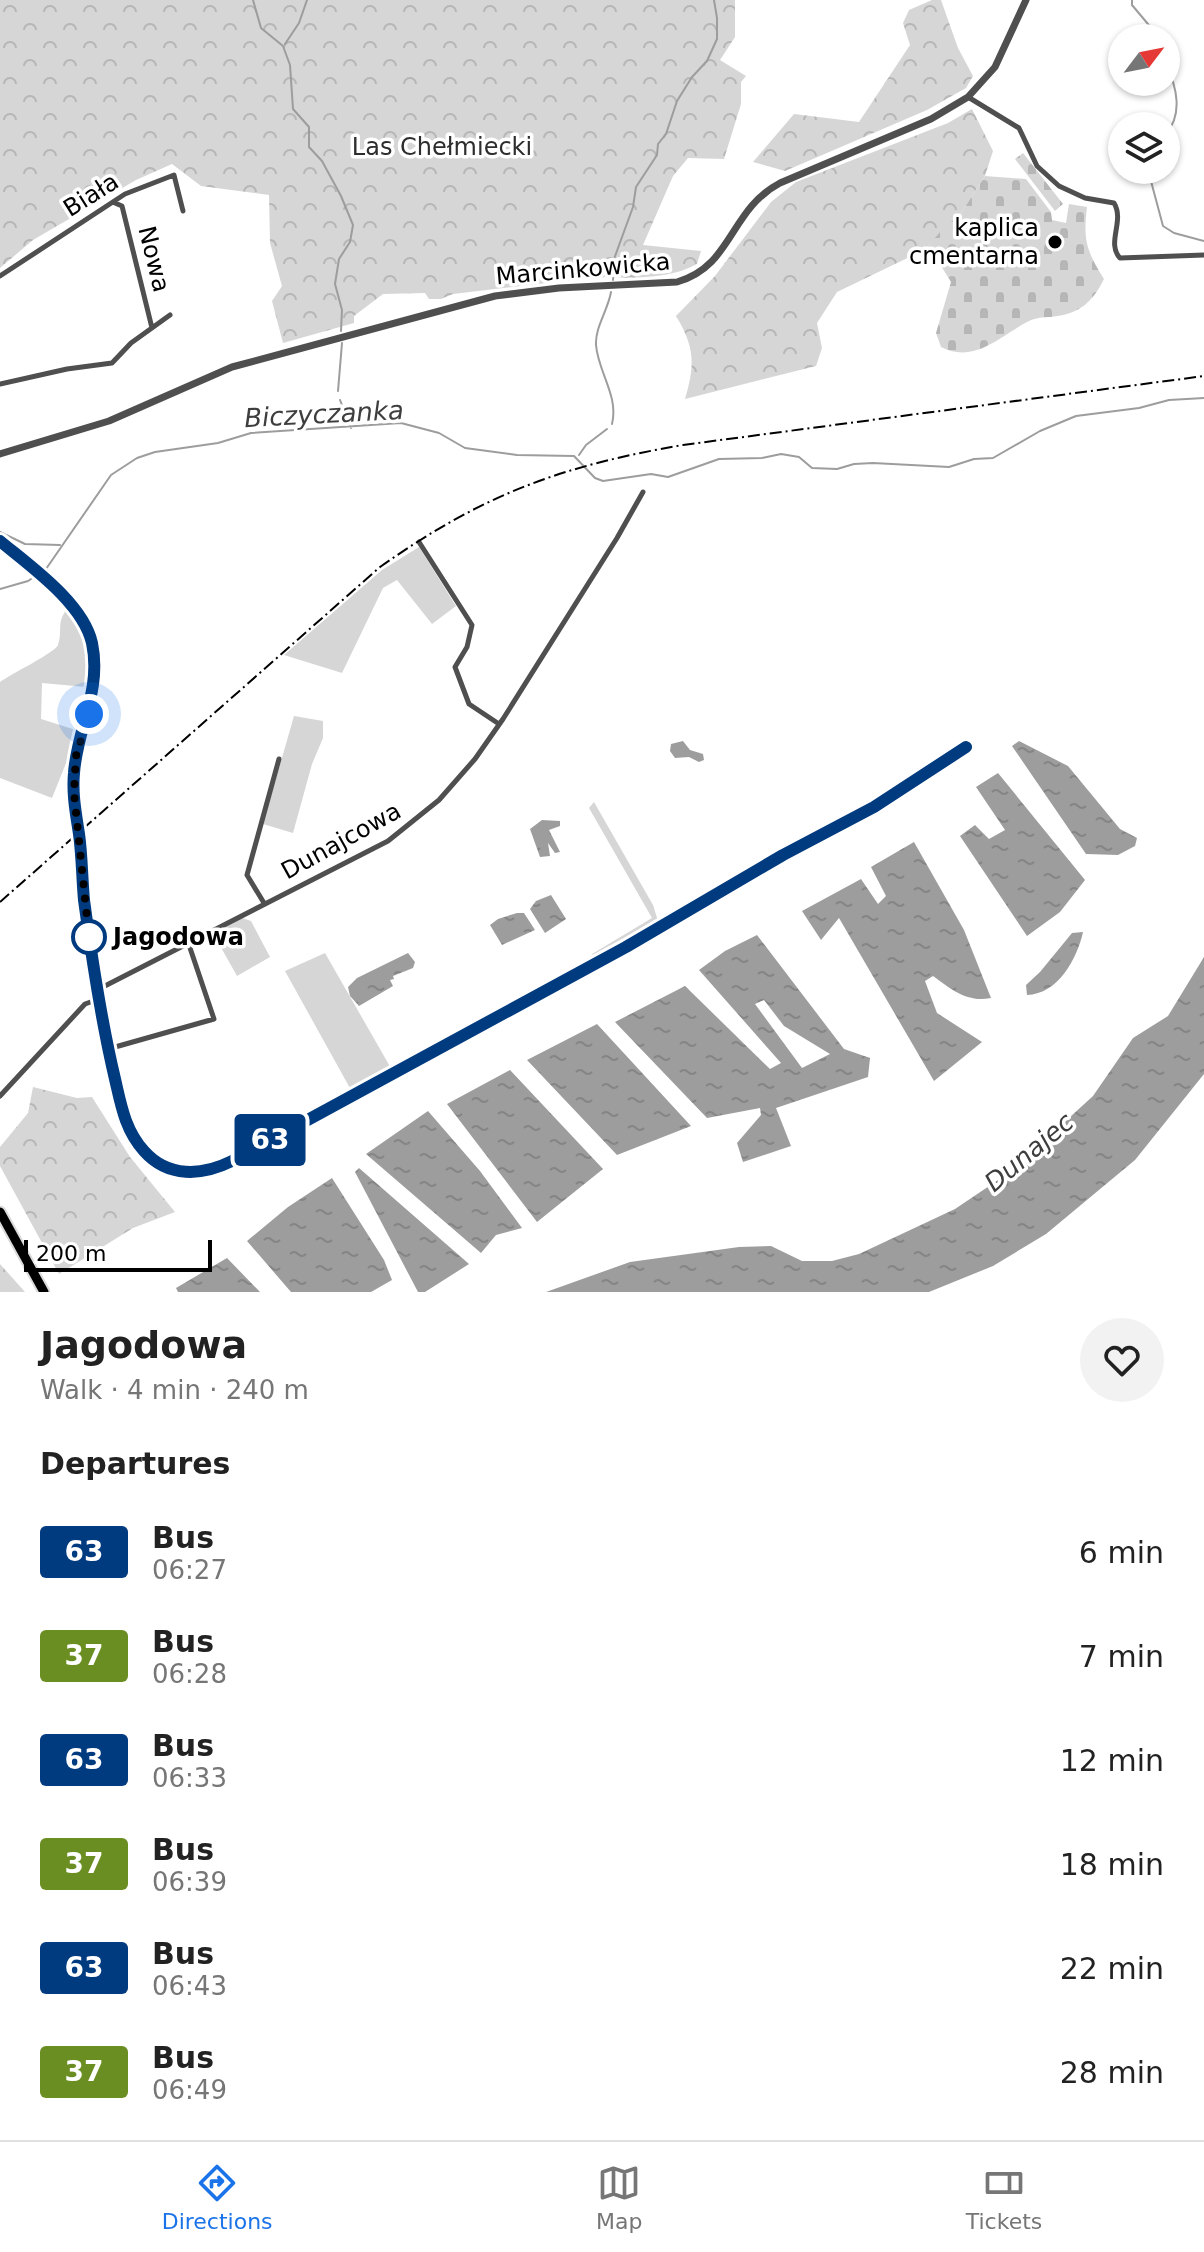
<!DOCTYPE html>
<meta charset="utf-8">
<style>
:root{--surface:#fff;--page:#f2f2f2;--text:#222;--muted:#767676;--line:#e0e0e0;--accent:#1a73e8}
body{margin:0;font-family:"DejaVu Sans",sans-serif;background:var(--page);color:var(--text);height:100vh;display:flex;flex-direction:column;font-size:30px;white-space:nowrap}
*{box-sizing:border-box;margin:0}
p{font-size:26px;color:var(--muted)}
.icon{flex:none;width:44px;height:44px;fill:none;stroke:currentColor;stroke-width:2;stroke-linecap:round;stroke-linejoin:round}
.map{position:relative;height:1292px;overflow:hidden}
.panel{display:flex;flex-direction:column;background:var(--surface);flex:1}
.panel>*{flex:none}
.badge{padding:0 16px;border-radius:6px;font-size:28px;line-height:52px}
.needle{width:52px;rotate:58deg}
.buttons{position:absolute;left:1108px;top:24px;display:grid;gap:16px}
.buttons a{display:grid;place-items:center;width:72px;height:72px;border-radius:50%;background:var(--surface);box-shadow:0 2px 6px #0004;font-size:40px}
.scale{position:absolute;left:24px;bottom:20px;width:188px;box-sizing:border-box;padding-left:8px;border:4px solid #000;border-top:0;font-size:22px;line-height:28px;white-space:nowrap;color:#000;-webkit-text-stroke:6px #fff;paint-order:stroke}
.you{position:absolute;width:40px;height:40px;margin:-20px;border:6px solid #fff;border-radius:50%;background:#1a73e8;box-shadow:0 0 0 12px #1a73e833}
.map>.badge{position:absolute;translate:-50% -50%;box-shadow:0 0 0 4px #fff}
h2{padding:0 40px;font-size:30px;line-height:72px}
.round{display:grid;place-items:center;flex:none;width:84px;height:84px;border-radius:42px;background:var(--page)}
.summary{display:flex;align-items:center;justify-content:space-between;height:136px;padding:0 40px}
h1{font-size:38px;font-weight:600;line-height:60px}
ul{padding:0;list-style:none}
li{display:flex;align-items:center;gap:24px;height:104px;padding:0 40px}
li div{flex:1}
li b{display:block;font-size:30px}
li em{font-style:normal}
li .badge{min-width:88px;font-weight:700;text-align:center}
.dock{display:flex;justify-content:space-around;align-items:center;height:112px;border-top:2px solid var(--line);background:var(--surface);font-size:22px;color:var(--muted)}
.dock a{display:grid;justify-items:center;gap:4px}
.dock .current{color:var(--accent)}
.map>svg:first-child{display:block}
</style>
<div class="map">
<svg width="1204" height="1292" viewBox="0 0 1204 1292">
<defs>
<pattern id="forest-crowns" width="20" height="18" patternUnits="userSpaceOnUse" patternTransform="scale(2)"><rect width="20" height="18" fill="#d6d6d6"/><path d="M2 6a3 3 0 1 1 6 0M12 15a3 3 0 1 1 6 0" fill="none" stroke="#b6b6b6"/></pattern>
<pattern id="cemetery-stones" width="16" height="16" patternUnits="userSpaceOnUse" patternTransform="scale(2)"><rect width="16" height="16" fill="#d6d6d6"/><path d="M2 7V4a2 2 0 0 1 4 0v3zM10 15v-3a2 2 0 0 1 4 0v3z" fill="#b6b6b6"/></pattern>
<pattern id="water-ripples" width="26" height="14" patternUnits="userSpaceOnUse" patternTransform="scale(2)"><rect width="26" height="14" fill="#9d9d9d"/><path d="M2 4q2-2 4 0t4 0M15 11q2-2 4 0t4 0" fill="none" stroke="#858585"/></pattern>
</defs>
<rect width="100%" height="100%" fill="#fff"/>
<!-- grass -->
<path fill="#d6d6d6" d="M 419,547 L 456,606 L 432,624 L 397,580 L 383,588 L 342,673 L 284,655 L 382,570 Z
M 67,609 C 88,626 88,653 89,678 L 86,679 L 86,687 L 42,683 L 41,719 L 79,731 L 52,798 L 0,778 L 0,682 C 11,674 56,652 58,645 C 63,630 56,623 67,609 Z
M 294,716 L 323,721 L 323,738 L 312,764 L 293,833 L 263,824 Z
M 594,802 L 653,905 L 658,921 L 596,959 L 592,954 L 652,918 L 589,808 Z
M 242,918 L 251,921 L 270,957 L 237,976 L 214,935 L 190,946 L 193,942 Z
M 325,953 L 392,1070 L 351,1090 L 285,971 Z"/>
<!-- forest -->
<path fill="url(#forest-crowns)" d="M 0,0 L 735,0 L 735,37 L 720,60 L 746,76 L 741,82 L 741,104 L 724,159 L 688,158 L 673,176 L 643,245 L 701,251 L 697,264 C 669,280 629,278 597,277 L 453,294 L 441,299 L 429,299 L 425,293 L 383,294 L 354,316 L 354,323 L 283,343 L 272,301 L 282,286 L 270,243 L 269,195 L 201,186 L 172,164 L 136,180 L 33,240 L 0,268 Z
M 932,0 L 941,0 L 958,48 L 973,76 L 966,88 L 927,110 L 785,171 L 753,162 L 794,114 L 859,122 L 910,45 L 903,23 L 909,10 Z
M 972,109 L 993,151 L 985,176 L 961,213 L 924,250 L 837,292 L 817,323 L 822,348 L 816,366 L 685,399 C 695,365 695,347 676,316 L 715,276 L 771,202 L 796,182 L 948,123 Z
M 33,1087 L 77,1098 L 92,1097 L 130,1157 L 175,1212 L 133,1228 L 59,1274 L 0,1166 L 0,1147 L 28,1113 Z
M 0,1264 L 25,1292 L 0,1292 Z"/>
<!-- cemetery -->
<path fill="url(#cemetery-stones)" d="M 1023,153 L 1063,204 L 1055,211 L 1015,159 Z
M 985,176 L 1026,179 L 1051,212 L 1052,220 L 1066,223 L 1069,204 L 1087,207 C 1083,240 1086,250 1104,279 C 1092,303 1079,314 1051,317 C 1043,317 1034,318 1027,322 C 999,337 974,364 941,347 L 936,333 L 951,282 L 938,261 L 921,254 L 941,231 L 961,213 Z"/>
<!-- water -->
<path fill="url(#water-ripples)" fill-rule="evenodd" d="M 683,741 L 690,750 L 703,754 L 704,760 L 699,762 L 689,757 L 675,758 L 670,751 L 671,744 Z
M 1019,741 L 1068,766 L 1120,829 L 1137,838 L 1135,846 L 1118,855 L 1086,854 L 1012,746 Z
M 998,773 L 1085,880 L 1060,912 L 1027,936 L 960,836 L 975,825 L 989,839 L 1005,830 L 976,787 Z
M 542,820 L 560,821 L 560,826 L 549,830 L 560,852 L 555,853 L 548,843 L 550,856 L 540,857 L 530,829 Z
M 914,842 L 964,930 L 991,998 C 967,1003 951,989 933,976 L 925,981 L 937,1013 L 982,1042 L 934,1081 L 839,918 L 821,940 L 802,911 L 861,879 L 878,904 L 886,896 L 871,867 Z
M 551,895 L 566,919 L 545,933 L 530,909 L 536,901 Z
M 517,913 L 524,913 L 535,930 L 502,945 L 490,925 L 498,919 Z
M 1083,932 C 1077,959 1058,994 1027,995 L 1026,985 L 1040,972 L 1072,933 Z
M 757,935 L 844,1049 L 870,1058 L 868,1077 L 776,1108 L 791,1146 L 743,1162 L 737,1143 L 761,1115 L 760,1108 L 707,1118 L 615,1022 L 685,986 L 770,1069 L 781,1063 L 699,970 L 725,951 ZM 764,1000 L 784,1026 L 830,1054 L 802,1068 L 755,1004 Z
M 408,953 L 415,962 L 413,968 L 393,976 L 394,979 L 390,980 L 393,986 L 359,1006 L 350,996 L 348,987 L 357,978 Z
M 1204,957 L 1204,1074 L 1135,1160 L 1046,1234 L 993,1266 L 929,1292 L 546,1292 L 630,1262 L 739,1247 L 771,1246 L 802,1261 L 832,1261 L 859,1254 L 955,1209 L 1010,1172 L 1093,1096 L 1133,1038 L 1168,1016 Z
M 597,1024 L 691,1126 L 617,1155 L 527,1060 Z
M 510,1070 L 603,1169 L 537,1222 L 447,1104 Z
M 428,1111 L 480,1171 L 522,1228 L 496,1235 L 481,1253 L 366,1154 Z
M 359,1168 L 469,1264 L 425,1292 L 418,1292 L 355,1172 Z
M 332,1178 L 384,1260 L 392,1280 L 371,1292 L 291,1292 L 247,1241 L 288,1207 Z
M 227,1258 L 260,1292 L 178,1292 L 176,1288 Z"/>
<g fill="none" stroke-linecap="round" stroke-linejoin="round">
<!-- stream -->
<path stroke="#9d9d9d" stroke-width="2" d="M 253,0 L 261,28 L 283,46 L 290,65 L 293,109 L 309,127 L 309,147 L 322,161 L 341,196 L 353,225 L 350,242 L 339,259 L 335,284 L 342,310 L 341,331
M 1132,0 L 1132,5 L 1153,30 L 1163,38
M 1166,41 L 1166,46
M 285,44 L 299,23 L 307,0
M 1166,65 C 1177,87 1183,114 1166,134
M 1148,170 L 1163,226 L 1174,233 L 1204,241
M 613,280 L 614,259 L 633,207 L 636,187 L 657,155 L 658,144 L 666,134 L 677,101 L 692,77 L 707,61 L 717,39 L 717,18 L 714,0
M 611,292 C 608,310 595,327 596,345 C 598,372 619,396 612,424
M 338,391 L 342,343
M 340,400 L 351,428
M 579,455 L 586,445 L 607,429
M 0,532 L 25,544 L 60,545
M 0,589 L 28,581 L 46,569 L 111,475 L 137,458 L 155,452 L 218,443 L 251,433 L 401,423 L 439,433 L 465,448 L 517,455 L 574,456 L 595,478 L 603,481 L 651,474 L 668,477 L 719,459 L 762,458 L 781,454 L 799,457 L 812,468 L 837,469 L 854,464 L 873,463 L 949,467 L 974,459 L 993,458 L 1040,431 L 1076,416 L 1139,408 L 1169,400 L 1204,398"/>
<!-- primary casing -->
<g stroke="#dbdbdb" stroke-width="13">
<path id="primary" d="M 0,1212 L 44,1292"/>
</g>
<!-- minor -->
<path stroke="#4f4f4f" stroke-width="5" d="M 968,97 L 1019,128 L 1037,166 L 1059,186 L 1085,198 L 1114,203 C 1125,221 1106,243 1120,258 L 1204,255
M 115,203 L 122,206 L 152,328
M 0,276 L 125,194 L 174,175 L 183,211
M 0,384 L 67,369 L 112,363 L 131,343 L 170,315
M 0,541 C 30,566 83,603 92,643 C 102,690 77,729 74,774 C 72,794 76,814 79,834 C 82,855 82,878 84,900 C 92,960 101,1020 115,1079 C 122,1105 125,1130 144,1151 C 168,1178 202,1176 232,1161 L 626,947 L 783,855 L 874,807 L 966,747
M 419,542 L 472,625 L 467,647 L 455,667 L 469,704 L 499,724
M 264,903 L 247,875 L 279,759
M 97,990 L 388,841 L 439,800 L 475,759 L 503,719 L 617,538 L 643,492
M 108,1049 L 214,1019 L 188,942
M 0,1096 L 85,1004 L 99,999"/>
<!-- tertiary -->
<path stroke="#4f4f4f" stroke-width="7" d="M 0,454 L 109,421 L 232,367 L 495,296 L 559,288 L 677,282 C 733,266 729,210 780,183 L 931,119 L 968,97 L 995,67 L 1026,0"/>
<!-- primary -->
<use href="#primary" stroke="#000" stroke-width="9"/>
<!-- rail -->
<path stroke="#000" stroke-width="2" stroke-dasharray="12 4 2 4" stroke-linecap="butt" d="M 0,902 L 380,567 C 482,495 560,466 683,445 L 1204,376"/>
</g>
<g fill="none" stroke-linecap="round" stroke-linejoin="round">
<!-- line casing -->
<g stroke="#fff" stroke-width="18">
<path id="line" d="M 0,541 C 30,566 83,603 92,643 C 102,691 77,728 74,773 C 72,794 76,814 79,834 C 82,855 82,878 84,900 C 92,960 101,1020 115,1079 C 121,1105 125,1130 144,1151 C 168,1178 202,1176 232,1161 L 626,947 L 783,855 L 874,807 L 966,747"/>
</g>
<!-- line -->
<use href="#line" stroke="#003b80" stroke-width="12"/>
<!-- walk -->
<path stroke="#000" stroke-width="8" stroke-dasharray="0 14.4" d="M 89,714 L 76,756 L 74,793 L 89,937"/>
</g>
<!-- markers -->
<circle fill="#000" stroke="#fff" stroke-width="3" cx="1055" cy="242" r="8"/>
<circle fill="#fff" stroke="#003b80" stroke-width="4" cx="89" cy="937" r="16"/>
<g text-anchor="middle" stroke-width="7" stroke-linejoin="round" paint-order="stroke">
<!-- park labels -->
<g font-size="24" fill="#2d2d2d" stroke="#fff">
<text x="442" y="155">Las Chełmiecki</text>
</g>
<!-- street labels -->
<g font-size="24" fill="#000" stroke="#fff">
<text transform="translate(91 195) rotate(-32)" y="8">Biała</text>
<text transform="translate(154 259) rotate(76)" y="8">Nowa</text>
<text transform="translate(583 269) rotate(-5)" y="8">Marcinkowicka</text>
<text transform="translate(341 841) rotate(-29)" y="8">Dunajcowa</text>
</g>
<!-- poi labels -->
<g font-size="24" fill="#000" stroke="#fff" text-anchor="end">
<text x="1039" y="236">kaplica<tspan x="1039" dy="28">cmentarna</tspan></text>
</g>
<!-- stop labels -->
<g font-size="24" font-weight="bold" fill="#000" stroke="#fff" text-anchor="start">
<text x="113" y="945">Jagodowa</text>
</g>
<!-- water labels -->
<g font-size="26" font-style="italic" fill="#3e3e3e" stroke="#fff">
<text transform="translate(324 414) rotate(-3)" y="9">Biczyczanka</text>
<text transform="translate(1029 1152) rotate(-40)" y="9">Dunajec</text>
</g>
</g>
</svg>
<div class="buttons">
<a><svg class="needle" viewBox="-14 -14 28 28"><path d="M0-13l5 13h-10z" fill="#e53935"/><path d="M0 13l5-13h-10z" fill="#767676"/></svg></a>
<a><svg class="icon" aria-label="layers" viewBox="0 0 24 24"><path d="M12 4l9 5-9 5-9-5zM3 14l9 5 9-5"/></svg></a>
</div>
<div class="scale">200 m</div>
<div class="you" style="left:89px;top:714px"></div>
<b class="badge" style="left:270px;top:1140px;background:#003b80;color:#fff">63</b>
</div>
<section class="panel">
<div class="summary"><div><h1>Jagodowa</h1><p>Walk · 4 min · 240 m</p></div><a class="round"><svg class="icon" aria-label="heart" viewBox="0 0 24 24"><path d="M12 20l-8-8c-3-5 5-10 8-4 3-6 11-1 8 4z"/></svg></a></div>
<h2>Departures</h2>
<ul>
<li><span class="badge" style="background:#003b80;color:#fff">63</span><div><b>Bus</b><p>06:27</p></div><em>6 min</em></li>
<li><span class="badge" style="background:#6b8e23;color:#fff">37</span><div><b>Bus</b><p>06:28</p></div><em>7 min</em></li>
<li><span class="badge" style="background:#003b80;color:#fff">63</span><div><b>Bus</b><p>06:33</p></div><em>12 min</em></li>
<li><span class="badge" style="background:#6b8e23;color:#fff">37</span><div><b>Bus</b><p>06:39</p></div><em>18 min</em></li>
<li><span class="badge" style="background:#003b80;color:#fff">63</span><div><b>Bus</b><p>06:43</p></div><em>22 min</em></li>
<li><span class="badge" style="background:#6b8e23;color:#fff">37</span><div><b>Bus</b><p>06:49</p></div><em>28 min</em></li>
</ul>
</section>
<nav class="dock">
<a class="current"><svg class="icon" aria-label="directions" viewBox="0 0 24 24"><path d="M12 3l9 9-9 9-9-9zM9 14v-3h6M13 9l2 2-2 2"/></svg>Directions</a>
<a><svg class="icon" aria-label="map" viewBox="0 0 24 24"><path d="M3 6l6-2 6 2 6-2v14l-6 2-6-2-6 2zM9 4v14M15 6v14"/></svg>Map</a>
<a><svg class="icon" aria-label="tickets" viewBox="0 0 24 24"><path d="M3 7h18v10H3zM15 7v10"/></svg>Tickets</a>
</nav>
